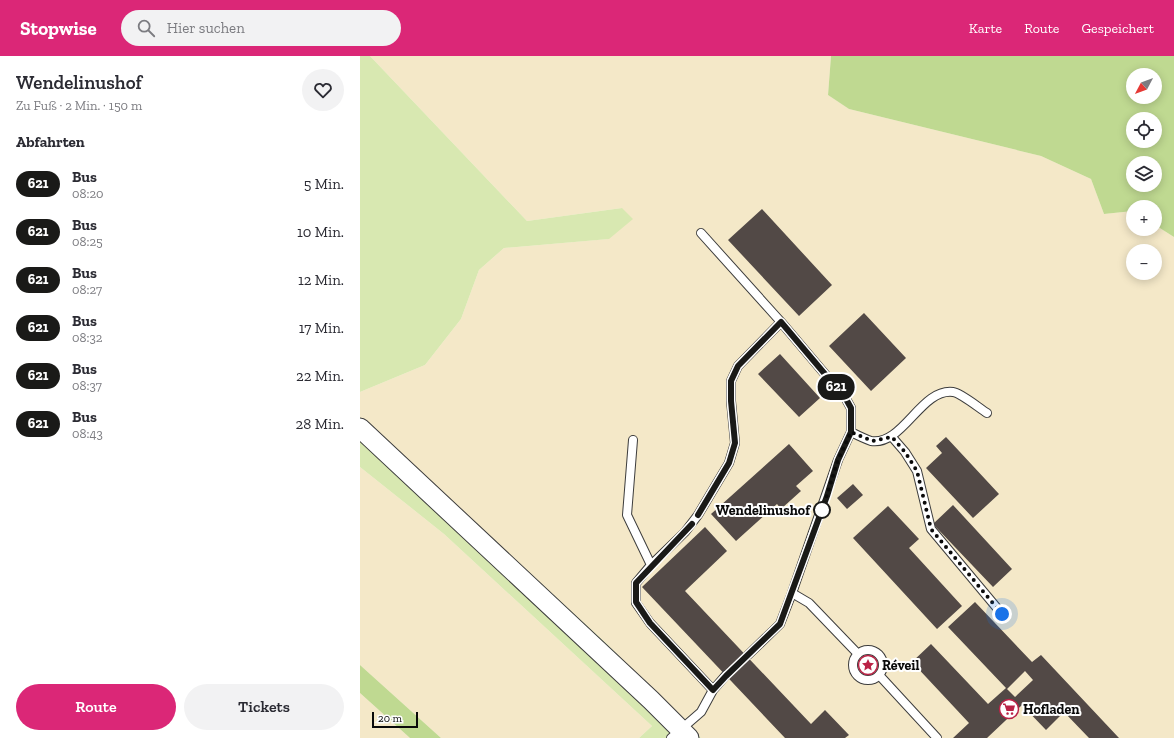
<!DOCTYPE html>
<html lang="de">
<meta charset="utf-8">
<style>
:root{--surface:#fff;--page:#f2f2f3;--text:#2b2b33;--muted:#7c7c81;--accent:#db2777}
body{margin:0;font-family:"Zilla Slab",serif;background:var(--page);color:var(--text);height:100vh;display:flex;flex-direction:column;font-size:15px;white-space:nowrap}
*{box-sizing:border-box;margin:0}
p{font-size:13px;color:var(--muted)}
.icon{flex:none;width:22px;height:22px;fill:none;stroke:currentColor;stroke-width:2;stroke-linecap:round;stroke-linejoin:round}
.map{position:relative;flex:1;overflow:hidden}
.details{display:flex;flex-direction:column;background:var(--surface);width:360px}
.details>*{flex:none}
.badge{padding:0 8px;border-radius:13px;font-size:14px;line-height:26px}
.needle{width:26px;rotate:229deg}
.fabs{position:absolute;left:766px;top:12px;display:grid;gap:8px}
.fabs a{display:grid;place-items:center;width:36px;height:36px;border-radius:50%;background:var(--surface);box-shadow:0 2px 10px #0003;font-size:20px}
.scale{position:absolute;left:12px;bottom:10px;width:46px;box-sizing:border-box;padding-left:4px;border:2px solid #0a0a0a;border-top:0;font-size:11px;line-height:14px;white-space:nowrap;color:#0a0a0a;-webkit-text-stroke:3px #fff;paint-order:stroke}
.you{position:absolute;width:20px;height:20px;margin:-10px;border:3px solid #fff;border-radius:50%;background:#1a73e8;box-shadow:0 0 0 6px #1a73e833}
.map>.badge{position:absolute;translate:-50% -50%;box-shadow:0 0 0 2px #fff}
h2{padding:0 16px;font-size:15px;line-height:36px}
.round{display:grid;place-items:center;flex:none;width:42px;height:42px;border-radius:21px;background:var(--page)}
.overview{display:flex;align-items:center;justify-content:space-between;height:68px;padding:0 16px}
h1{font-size:19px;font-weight:600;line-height:30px}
.cta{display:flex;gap:8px;margin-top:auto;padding:8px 16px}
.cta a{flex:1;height:46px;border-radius:24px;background:var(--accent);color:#fff;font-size:16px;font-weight:600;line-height:46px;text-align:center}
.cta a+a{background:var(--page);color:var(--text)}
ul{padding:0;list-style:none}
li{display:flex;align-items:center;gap:12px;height:48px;padding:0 16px}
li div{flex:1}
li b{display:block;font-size:15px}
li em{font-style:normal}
li .badge{min-width:44px;font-weight:700;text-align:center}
header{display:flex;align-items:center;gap:24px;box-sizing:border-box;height:56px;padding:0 20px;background:var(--accent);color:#fff}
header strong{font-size:19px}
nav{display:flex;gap:22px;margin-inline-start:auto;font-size:14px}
.search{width:280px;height:36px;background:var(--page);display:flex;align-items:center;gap:10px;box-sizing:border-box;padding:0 14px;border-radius:22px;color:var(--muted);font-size:15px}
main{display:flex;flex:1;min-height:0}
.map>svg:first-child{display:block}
</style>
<header>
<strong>Stopwise</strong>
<div class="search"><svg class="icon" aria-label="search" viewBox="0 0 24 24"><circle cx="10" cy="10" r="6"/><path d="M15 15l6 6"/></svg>Hier suchen</div>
<nav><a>Karte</a><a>Route</a><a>Gespeichert</a></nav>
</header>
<main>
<section class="details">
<div class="overview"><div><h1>Wendelinushof</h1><p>Zu Fuß · 2 Min. · 150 m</p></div><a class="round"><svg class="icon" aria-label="heart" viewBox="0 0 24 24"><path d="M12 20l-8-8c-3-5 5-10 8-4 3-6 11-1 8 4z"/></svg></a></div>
<h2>Abfahrten</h2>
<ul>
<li><span class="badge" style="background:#1a1a18;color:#fff">621</span><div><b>Bus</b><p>08:20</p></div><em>5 Min.</em></li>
<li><span class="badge" style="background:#1a1a18;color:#fff">621</span><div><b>Bus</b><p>08:25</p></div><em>10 Min.</em></li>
<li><span class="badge" style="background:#1a1a18;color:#fff">621</span><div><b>Bus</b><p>08:27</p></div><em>12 Min.</em></li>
<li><span class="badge" style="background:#1a1a18;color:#fff">621</span><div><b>Bus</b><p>08:32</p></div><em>17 Min.</em></li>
<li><span class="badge" style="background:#1a1a18;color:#fff">621</span><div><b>Bus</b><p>08:37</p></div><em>22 Min.</em></li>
<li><span class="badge" style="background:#1a1a18;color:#fff">621</span><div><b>Bus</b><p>08:43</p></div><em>28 Min.</em></li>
</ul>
<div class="cta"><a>Route</a><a>Tickets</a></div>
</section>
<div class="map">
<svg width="814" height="682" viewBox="0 0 814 682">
<rect width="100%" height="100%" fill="#fff6e7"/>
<!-- farmland -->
<path fill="#f4e8c8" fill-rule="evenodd" d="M 10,0 L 471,0 L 468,39 L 489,53 L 681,100 L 731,123 L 744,158 L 773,155 L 773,173 L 795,173 L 795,169 L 814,181 L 814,682 L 341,682 L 248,589 L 0,361 L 0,336 L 65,309 L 101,263 L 119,214 L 144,192 L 248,183 L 262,152 L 167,165 ZM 773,195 L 795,195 L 795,217 L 773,217 Z
M 0,411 L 84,478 L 292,670 L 279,682 L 81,682 L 0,609 Z
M 0,637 L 50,682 L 0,682 Z"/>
<!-- green -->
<path fill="#d8e8b1" d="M 0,0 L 10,0 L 167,165 L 262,152 L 273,163 L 249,183 L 144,192 L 119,214 L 101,263 L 65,309 L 0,336 Z
M 0,361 L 248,589 L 341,682 L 279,682 L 292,670 L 84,478 L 0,411 Z"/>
<!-- forest -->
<path fill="#bfd991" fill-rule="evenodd" d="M 471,0 L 814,0 L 814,181 L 795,169 L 795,151 L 773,151 L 773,155 L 744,158 L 731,123 L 681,100 L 489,53 L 468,39 ZM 773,19 L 795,19 L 795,41 L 773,41 ZM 773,63 L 795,63 L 795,85 L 773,85 ZM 773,107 L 795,107 L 795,129 L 773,129 Z
M 0,609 L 81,682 L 50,682 L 0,637 Z"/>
<!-- building -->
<path fill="#524946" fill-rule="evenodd" d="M 402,153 L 472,229 L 439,260 L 368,184 Z
M 504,257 L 546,302 L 511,335 L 469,290 Z
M 420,298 L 460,342 L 439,361 L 398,318 Z
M 586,381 L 639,438 L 613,462 L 566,412 L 582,397 L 576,390 Z
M 429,388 L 453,415 L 436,430 L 441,435 L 421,453 L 417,448 L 376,485 L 351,458 Z
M 493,428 L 503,439 L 487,453 L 477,442 Z
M 593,449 L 652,513 L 633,531 L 573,468 Z
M 528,450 L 559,483 L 549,492 L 602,550 L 577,573 L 493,482 Z
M 345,471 L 367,495 L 325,535 L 451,668 L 465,654 L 489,679 L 485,682 L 425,682 L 282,531 Z
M 615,546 L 672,606 L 681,599 L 759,682 L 729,682 L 704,656 L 686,674 L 662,649 L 627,682 L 593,682 L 609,667 L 552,606 L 571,588 L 628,648 L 646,632 L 588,571 ZM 665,615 L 673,624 L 655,641 L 647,633 Z"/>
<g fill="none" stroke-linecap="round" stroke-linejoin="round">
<!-- service casing -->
<g stroke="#3d3d3d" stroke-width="10">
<path id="service" d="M 341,177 L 421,266 L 486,343 L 491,352 L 491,376 L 478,404 L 432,537 L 420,568 L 388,599
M 491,376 C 497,379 505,383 511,385 C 543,390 561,332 593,336 C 601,337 619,352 627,357
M 532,381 L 545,396 L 557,415 L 571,473 L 642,558
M 273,384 L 267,459 L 291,509
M 432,537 L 449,547 L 498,598
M493 609a15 15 0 1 1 30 0a15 15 0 1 1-30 0Z
M 519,619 L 577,682
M 353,634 L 290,567 L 276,547 L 276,527 L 291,509 L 325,476 L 338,459 L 369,407 L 375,387 L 371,345 L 371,325 L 378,310 L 421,266
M 311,682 L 341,656 L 353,634 L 366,619"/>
</g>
<!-- tertiary casing -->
<g stroke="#3d3d3d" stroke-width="21">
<path id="tertiary" d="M 0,372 L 291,644 L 329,682"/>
</g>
<!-- service -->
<use href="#service" stroke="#fff" stroke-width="8"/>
<!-- tertiary -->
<use href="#tertiary" stroke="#fff" stroke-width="19"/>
</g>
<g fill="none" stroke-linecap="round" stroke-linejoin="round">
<!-- line casing -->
<g stroke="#fff" stroke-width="9">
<path id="line" d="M 332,468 L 276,527 L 276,546 L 290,567 L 353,634 L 366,620 L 420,568 L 467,440 L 478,404 L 491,376 L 491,352 L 486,343 L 421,266 L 378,310 L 371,325 L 371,345 L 375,387 L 369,407 L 338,459"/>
</g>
<!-- line -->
<use href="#line" stroke="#1a1a18" stroke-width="6"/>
<!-- walk -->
<path stroke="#0a0a0a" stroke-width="4" stroke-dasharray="0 7.2" d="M 462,454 L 478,404 L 491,376 L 512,385 L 532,381 L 545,396 L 557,415 L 571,473 L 642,558"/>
</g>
<!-- icons -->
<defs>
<g id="sight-ring" transform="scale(1)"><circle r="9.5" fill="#fff" stroke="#ba2246" stroke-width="1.5"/><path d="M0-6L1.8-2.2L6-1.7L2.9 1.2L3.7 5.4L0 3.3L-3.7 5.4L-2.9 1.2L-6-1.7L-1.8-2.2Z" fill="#ba2246"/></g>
<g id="supermarket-ring" transform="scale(1)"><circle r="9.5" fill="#fff" stroke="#ba2246" stroke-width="1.5"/><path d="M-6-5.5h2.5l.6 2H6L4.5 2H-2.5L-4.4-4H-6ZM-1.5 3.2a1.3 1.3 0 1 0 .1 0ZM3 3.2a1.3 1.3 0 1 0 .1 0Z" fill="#ba2246"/></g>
</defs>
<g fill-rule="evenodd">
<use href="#sight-ring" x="508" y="609"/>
<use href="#supermarket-ring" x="649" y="653"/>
</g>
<!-- markers -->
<circle fill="#fff" stroke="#1a1a18" stroke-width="2" cx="462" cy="454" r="8"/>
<g text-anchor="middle" stroke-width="4" stroke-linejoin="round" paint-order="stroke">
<!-- stop labels -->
<g font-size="14" font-weight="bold" fill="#0a0a0a" stroke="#fff" text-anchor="end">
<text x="450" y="459">Wendelinushof</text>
</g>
<!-- poi labels -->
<g font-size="14" font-weight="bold" fill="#0a0a0a" stroke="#fff" text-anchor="start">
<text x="522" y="614">Réveil</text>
<text x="663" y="658">Hofladen</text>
</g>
</g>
</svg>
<div class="fabs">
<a><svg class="needle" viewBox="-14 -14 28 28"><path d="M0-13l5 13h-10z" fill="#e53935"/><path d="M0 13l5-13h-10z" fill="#7c7c81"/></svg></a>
<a><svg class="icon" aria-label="locate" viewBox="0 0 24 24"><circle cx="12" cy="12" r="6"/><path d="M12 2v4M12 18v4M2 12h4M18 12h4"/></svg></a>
<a><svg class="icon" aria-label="layers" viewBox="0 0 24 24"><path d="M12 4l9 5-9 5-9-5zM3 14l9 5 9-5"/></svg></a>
<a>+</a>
<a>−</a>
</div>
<div class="scale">20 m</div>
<div class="you" style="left:642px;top:558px"></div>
<b class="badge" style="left:476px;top:331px;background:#1a1a18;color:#fff">621</b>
</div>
</main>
